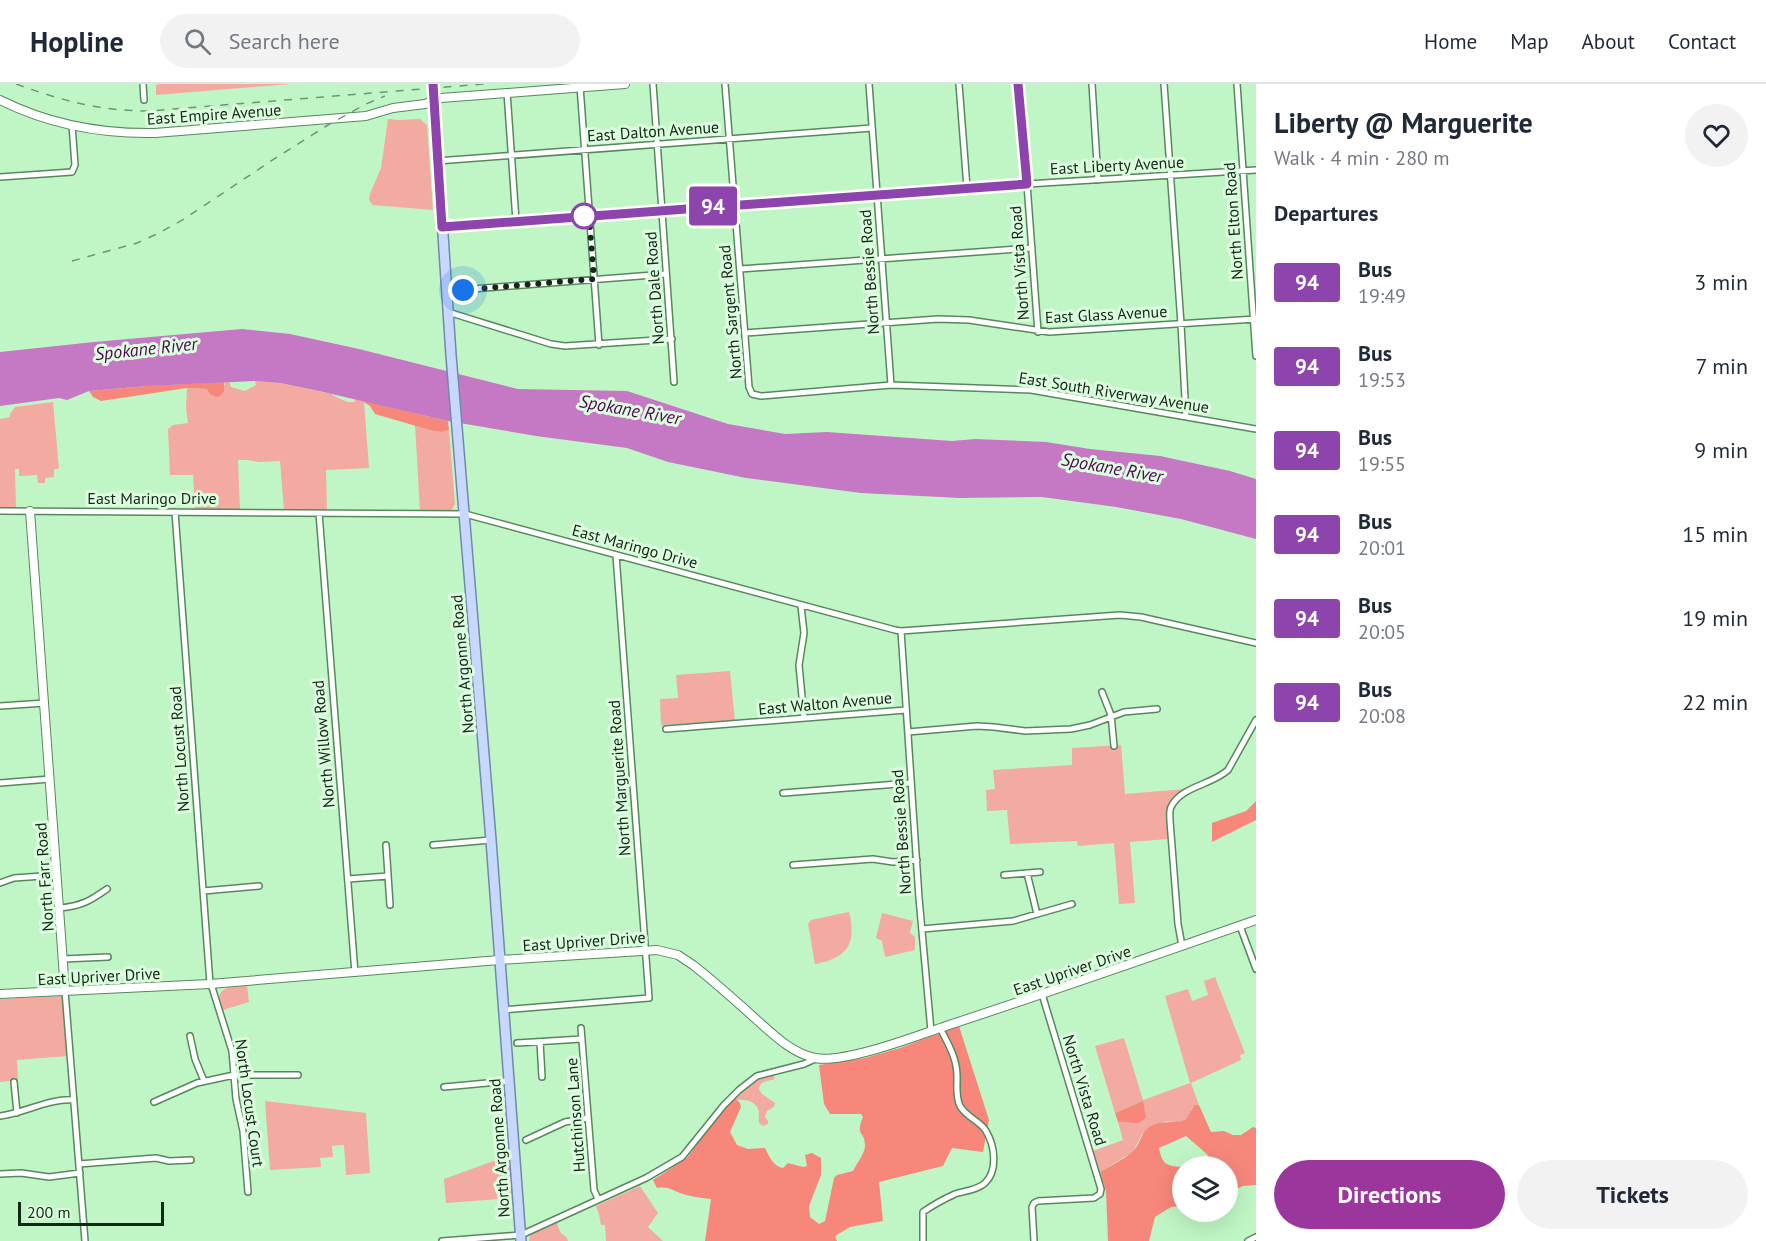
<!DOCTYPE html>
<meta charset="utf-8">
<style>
:root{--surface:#fff;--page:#f2f2f3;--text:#1f2937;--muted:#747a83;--line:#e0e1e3;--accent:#9a369c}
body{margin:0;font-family:"PT Sans",sans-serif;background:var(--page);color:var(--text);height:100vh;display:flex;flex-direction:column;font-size:22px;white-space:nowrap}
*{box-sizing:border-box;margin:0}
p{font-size:20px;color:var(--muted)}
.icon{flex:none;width:33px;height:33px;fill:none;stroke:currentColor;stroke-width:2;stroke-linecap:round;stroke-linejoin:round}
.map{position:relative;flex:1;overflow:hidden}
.drawer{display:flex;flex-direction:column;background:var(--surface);width:510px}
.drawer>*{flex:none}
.badge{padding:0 12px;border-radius:4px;font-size:21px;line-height:39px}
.buttons{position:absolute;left:1172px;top:1072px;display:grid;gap:12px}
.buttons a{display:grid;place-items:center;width:66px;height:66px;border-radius:50%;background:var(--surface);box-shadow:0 6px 24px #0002;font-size:30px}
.scale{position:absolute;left:18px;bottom:15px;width:146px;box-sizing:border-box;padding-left:6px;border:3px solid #142817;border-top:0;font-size:16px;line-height:21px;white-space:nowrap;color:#142817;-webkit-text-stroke:4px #ddfddf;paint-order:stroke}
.you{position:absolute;width:30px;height:30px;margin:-15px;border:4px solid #fff;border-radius:50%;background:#1a73e8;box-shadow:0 0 0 9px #1a73e833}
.map>.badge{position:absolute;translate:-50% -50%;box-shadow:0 0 0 3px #fff}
h2{padding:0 18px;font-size:22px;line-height:54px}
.round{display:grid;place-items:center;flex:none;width:63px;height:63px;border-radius:32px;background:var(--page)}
.headline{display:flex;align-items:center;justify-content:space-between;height:102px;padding:0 18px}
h1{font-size:28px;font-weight:800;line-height:45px}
.primary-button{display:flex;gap:12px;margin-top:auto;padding:12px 18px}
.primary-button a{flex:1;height:69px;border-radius:36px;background:var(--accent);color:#fff;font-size:24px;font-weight:800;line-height:69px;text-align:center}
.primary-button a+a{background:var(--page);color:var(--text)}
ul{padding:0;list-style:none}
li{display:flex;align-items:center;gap:18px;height:84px;padding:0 18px}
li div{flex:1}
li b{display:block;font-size:22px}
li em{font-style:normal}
li .badge{min-width:66px;font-weight:700;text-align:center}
header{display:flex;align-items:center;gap:36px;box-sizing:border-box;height:84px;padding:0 30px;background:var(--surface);border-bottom:2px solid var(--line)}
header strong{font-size:28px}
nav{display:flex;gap:33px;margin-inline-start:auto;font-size:21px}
.search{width:420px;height:54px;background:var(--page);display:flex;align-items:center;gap:15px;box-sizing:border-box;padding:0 21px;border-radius:33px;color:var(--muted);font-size:22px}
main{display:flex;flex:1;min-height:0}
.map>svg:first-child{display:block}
</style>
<header>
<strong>Hopline</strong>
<div class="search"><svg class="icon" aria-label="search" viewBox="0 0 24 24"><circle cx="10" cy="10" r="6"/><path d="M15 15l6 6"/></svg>Search here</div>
<nav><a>Home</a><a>Map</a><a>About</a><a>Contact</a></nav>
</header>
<main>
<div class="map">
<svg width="1256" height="1157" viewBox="0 0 1256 1157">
<rect width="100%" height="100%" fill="#c0f6c5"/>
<!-- green -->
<path fill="#f3aaa0" d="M 159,0 L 291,0 L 156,11 L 156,1 Z
M 388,35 L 399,36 L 420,35 L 427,41 L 433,126 L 373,121 L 369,116 L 370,110 L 381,84 Z
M 229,297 L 231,303 L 245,307 L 256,301 L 255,297 L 280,299 L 332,310 L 332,311 L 347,318 L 355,318 L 354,315 L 364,317 L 369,384 L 326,386 L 327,427 L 284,426 L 280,377 L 259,378 L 247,376 L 238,376 L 240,426 L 195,425 L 193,391 L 170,391 L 168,345 L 173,341 L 188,339 L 186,323 L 187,304 L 207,305 L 225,301 L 224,298 Z
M 53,318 L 59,385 L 54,385 L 54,393 L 45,394 L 45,399 L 38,399 L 37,391 L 19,392 L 19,385 L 15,385 L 16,425 L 0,424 L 0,335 L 10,333 L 10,330 L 15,323 Z
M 415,341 C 427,345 437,351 449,346 L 455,420 L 451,427 L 420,428 Z
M 730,587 L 735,637 L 661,641 L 660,615 L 678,614 L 676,591 Z
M 1121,661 L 1125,710 L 1185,705 C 1164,720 1167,731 1168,755 L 1130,758 L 1135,819 L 1119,820 L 1114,759 L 1078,762 L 1077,757 L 1010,760 L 1007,726 L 987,727 L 986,706 L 995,705 L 993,686 L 1072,681 L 1072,664 Z
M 849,828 C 857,860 847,874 815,880 L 808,840 L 811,836 Z
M 882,829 L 913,837 L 910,849 L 915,853 L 915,866 L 885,873 L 882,857 L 876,854 Z
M 1215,893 L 1245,969 L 1240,971 L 1241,976 L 1191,999 L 1199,1021 L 1192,1024 L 1189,1032 L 1185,1035 L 1178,1038 L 1166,1037 L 1142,1050 L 1133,1068 L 1100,1088 L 1093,1067 L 1123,1056 L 1118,1038 L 1124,1037 L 1135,1040 L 1143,1017 L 1115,1029 L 1095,962 L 1124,954 L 1143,1016 L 1190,999 L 1165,912 L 1188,905 L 1192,917 L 1208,911 L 1204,897 Z
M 247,901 L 249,918 L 223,926 L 219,913 L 221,908 L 228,903 Z
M 64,912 L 68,972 L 17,976 L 18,996 L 0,998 L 0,915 Z
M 773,990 L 775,995 C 768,997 760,997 759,1005 L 762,1010 L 775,1019 L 774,1023 L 767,1027 L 765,1033 L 768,1037 L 768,1040 L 763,1042 L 760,1040 C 758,1037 759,1033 759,1029 C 758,1018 747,1015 737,1016 L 735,1014 L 761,994 Z
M 265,1017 L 366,1029 L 370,1089 L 346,1091 L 344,1061 L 332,1062 L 333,1073 L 320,1074 L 321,1083 L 270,1086 Z
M 510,1071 L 513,1114 L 446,1119 L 444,1095 Z
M 640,1102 L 658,1129 L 648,1143 L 663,1157 L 606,1157 L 605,1141 L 601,1141 L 599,1130 L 596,1122 Z
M 557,1139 L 560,1148 L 567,1154 L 568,1157 L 529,1157 L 530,1151 Z"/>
<!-- forest -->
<path fill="#f7877b" d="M 224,298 L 224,307 L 220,312 L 216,313 L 210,310 L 207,305 L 187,304 L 101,317 L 93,313 L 89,307 L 147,302 Z
M 364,317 L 448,337 L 449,346 L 442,348 L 433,347 L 375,330 L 370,322 L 365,319 Z
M 1256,717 L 1256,736 L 1212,758 L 1212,739 L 1246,727 Z
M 959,942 L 989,1036 L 983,1068 L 952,1064 L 943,1082 L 879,1098 L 883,1137 L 850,1143 L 835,1152 L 837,1157 L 705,1157 L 711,1115 C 703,1114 694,1113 686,1111 C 674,1108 671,1102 657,1104 L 653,1096 L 687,1074 L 706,1048 L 735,1014 L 740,1019 L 741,1023 L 730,1048 L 737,1061 L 748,1065 L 765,1064 C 769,1072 773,1082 783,1084 L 788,1079 L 803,1083 L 807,1082 L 805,1071 L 812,1069 L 821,1074 L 821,1091 L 809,1122 L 810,1133 L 819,1140 L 825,1137 L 834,1094 L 837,1091 L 853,1087 C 857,1079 866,1068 865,1060 C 864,1046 855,1053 863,1033 L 861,1030 L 830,1030 L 824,1020 L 819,981 L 865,974 L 900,964 Z
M 1143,1017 L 1146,1033 C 1136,1045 1131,1036 1118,1038 L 1115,1029 Z
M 1195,1021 L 1199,1021 L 1211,1048 L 1224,1047 L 1233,1051 L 1241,1051 L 1253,1043 L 1256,1044 L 1256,1101 L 1243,1102 L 1227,1109 L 1227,1083 L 1202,1083 L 1208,1071 L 1186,1052 L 1159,1064 C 1162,1080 1166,1082 1182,1083 L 1182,1122 L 1171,1123 L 1155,1133 L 1149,1157 L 1108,1157 L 1106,1107 L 1100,1088 C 1110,1082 1123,1076 1132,1068 C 1141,1061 1140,1048 1151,1042 C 1162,1036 1174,1040 1184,1036 C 1190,1033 1190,1026 1195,1021 Z"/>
<!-- water -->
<path fill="#c578c4" d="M 242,245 L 290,250 L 359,265 L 518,305 L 627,307 L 728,340 L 785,350 L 827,348 L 952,357 L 975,355 L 1046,358 L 1090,365 L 1160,372 L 1230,387 L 1256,395 L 1256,455 L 1181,435 L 1116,423 L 1042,413 L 960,414 L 861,409 L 746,394 L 668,378 L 627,364 L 536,352 L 448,337 L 319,307 L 280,299 L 255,297 L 147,302 L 89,307 L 67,316 L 59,314 L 0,322 L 0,268 L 94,258 Z"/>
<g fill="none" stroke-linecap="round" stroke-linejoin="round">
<!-- street casing -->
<g stroke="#57885d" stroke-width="8">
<path id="street" d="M 143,0 L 144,16
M 653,0 L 674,298
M 725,0 L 749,303 L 752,310 L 761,312 L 891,301 L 1031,306 L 1256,345
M 869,0 L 891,301
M 959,0 L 967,104
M 1092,0 L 1098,96
M 1164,0 L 1181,240 L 1186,333
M 1237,0 L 1256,272
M 580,2 L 599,261
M 507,8 L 516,137
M 437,77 L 872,44
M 0,93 L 72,88 L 75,81 L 72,41
M 740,185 L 1032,164
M 447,207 L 666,190
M 448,228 L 551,260 L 565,262 L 672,255
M 1038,248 L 1027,100 L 1256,86
M 745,249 L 938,235 L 969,236 L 1049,248 L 1256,235
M 0,427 L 465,430 L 895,546 L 901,547 L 1120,531 L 1141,533 L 1256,559
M 175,428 L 210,900
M 319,429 L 355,889
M 801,522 L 804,549 L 799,581 L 804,634
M 901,547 L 919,814 L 931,947
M 1102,608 L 1111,631 L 1114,662
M 0,622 L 45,619
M 666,645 L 906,626
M 908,648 L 977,642 L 994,643 L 1025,647 L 1071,645 L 1090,641 L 1124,628 L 1157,625
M 0,699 L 50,695
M 783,709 L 911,699
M 386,761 L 390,821
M 433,761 L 491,756
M 793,781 L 873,775 L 893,778 L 917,776
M 1027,789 L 1037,830
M 1004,791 L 1040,788
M 348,795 L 388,792
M 0,799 L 14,794 L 57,791
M 203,807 L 259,802
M 60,824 C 81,822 90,817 107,805
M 1240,842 L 1256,885
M 922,845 L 1013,837 L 1072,820
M 1182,862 L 1178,840 L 1170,737 C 1170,733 1169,727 1171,723 C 1181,702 1212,701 1228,686 L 1256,636
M 63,875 L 108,873
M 211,900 L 232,967 L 236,1015 L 243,1047 L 248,1108
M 65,907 L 85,1157
M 503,926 L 649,914 L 616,471
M 581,944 L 594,1106 L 598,1115
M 190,952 L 195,975 L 204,997
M 540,958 L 542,993
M 517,959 L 582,955
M 14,998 L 17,1029
M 444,1003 L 509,997
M 154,1018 L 197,999 L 234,991 L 298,991
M 0,1032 C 25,1029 49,1014 74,1016
M 526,1056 L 565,1038 L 588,1034
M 79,1080 L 156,1074 L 169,1077 L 191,1076
M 0,1090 L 21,1089 L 49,1093 L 80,1089
M 442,1157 L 521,1151 L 646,1094 L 682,1073 L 724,1021 L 739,1006 L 757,992 L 804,980 L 815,975
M 923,1157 L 923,1128 C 933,1121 944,1115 955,1110 C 964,1107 978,1106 985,1099 C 998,1087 995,1062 986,1047 C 980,1037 966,1033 960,1022 C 954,1009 959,996 956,982 C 954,968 946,956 940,944
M 1034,1157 L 1032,1123 L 1034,1119 L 1038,1117 L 1094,1114 L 1100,1110 L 1101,1105 L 1042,910
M 1248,1157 L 1256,1153"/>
</g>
<!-- secondary casing -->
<g stroke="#57885d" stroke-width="10">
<path id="secondary" d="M 0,16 C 48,40 101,50 155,49 L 366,32 L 393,24 L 425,20 L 441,14 L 625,0
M 442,143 L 1027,100 L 1018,0
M 30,427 L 65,907
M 0,910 L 210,900 L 499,876 L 657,866 L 678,871 L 693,881 C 715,898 737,918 758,937 C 775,952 792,969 815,974 C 844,980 916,952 946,942 C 1050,908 1153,872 1256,836"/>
</g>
<!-- primary casing -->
<g stroke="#7189ac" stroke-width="12">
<path id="primary" d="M 433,0 L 451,271 L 491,756 L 521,1157"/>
</g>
<!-- street -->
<use href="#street" stroke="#fff" stroke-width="5"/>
<!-- secondary -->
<use href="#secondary" stroke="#fff" stroke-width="8"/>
<!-- primary -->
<use href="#primary" stroke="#c8d7fd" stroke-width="9"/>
<!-- rail -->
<path stroke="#6f9573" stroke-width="1.5" stroke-dasharray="8 8" stroke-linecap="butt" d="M 16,0 C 63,17 100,27 149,27 L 484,0
M 72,177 L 137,159 L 159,149 L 184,135 L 277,73 L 328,41 L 366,20 L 385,12"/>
</g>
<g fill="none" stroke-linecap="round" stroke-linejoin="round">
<!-- line casing -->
<g stroke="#fff" stroke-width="14">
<path id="line" d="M 433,0 L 442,143 L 1027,100 L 1018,0"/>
</g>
<!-- line -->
<use href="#line" stroke="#8e44ad" stroke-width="9"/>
<!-- walk -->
<path stroke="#142817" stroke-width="6" stroke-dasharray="0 10.8" d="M 463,206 L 594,195 L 589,132 L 584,132"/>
</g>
<!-- markers -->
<circle fill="#fff" stroke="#8e44ad" stroke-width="3" cx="584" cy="132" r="12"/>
<g text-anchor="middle" stroke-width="6" stroke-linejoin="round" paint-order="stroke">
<!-- street labels -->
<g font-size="16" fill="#142817" stroke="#ddfddf">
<text transform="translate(214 30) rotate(-4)" y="6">East Empire Avenue</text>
<text transform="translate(653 47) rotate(-4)" y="6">East Dalton Avenue</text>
<text transform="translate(1117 81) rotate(-3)" y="6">East Liberty Avenue</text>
<text transform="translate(1233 137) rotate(-94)" y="6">North Elton Road</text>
<text transform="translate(1019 179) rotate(-94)" y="6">North Vista Road</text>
<text transform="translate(869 188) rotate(-94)" y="6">North Bessie Road</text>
<text transform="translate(654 204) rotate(-94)" y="6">North Dale Road</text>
<text transform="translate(730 228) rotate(-95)" y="6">North Sargent Road</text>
<text transform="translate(1106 230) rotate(-3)" y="6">East Glass Avenue</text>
<text transform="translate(1114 308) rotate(9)" y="6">East South Riverway Avenue</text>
<text x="152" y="420">East Maringo Drive</text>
<text transform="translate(635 462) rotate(15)" y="6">East Maringo Drive</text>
<text transform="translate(462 580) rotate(-95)" y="6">North Argonne Road</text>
<text transform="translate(825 619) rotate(-5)" y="6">East Walton Avenue</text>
<text transform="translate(323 660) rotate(-95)" y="6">North Willow Road</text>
<text transform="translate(179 665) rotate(-94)" y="6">North Locust Road</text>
<text transform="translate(619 694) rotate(-94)" y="6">North Marguerite Road</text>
<text transform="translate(901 748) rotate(-94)" y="6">North Bessie Road</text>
<text transform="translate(44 793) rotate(-94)" y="6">North Farr Road</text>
<text transform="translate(584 857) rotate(-4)" y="6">East Upriver Drive</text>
<text transform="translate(1072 886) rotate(-19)" y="6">East Upriver Drive</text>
<text transform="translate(99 892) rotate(-3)" y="6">East Upriver Drive</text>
<text transform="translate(1085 1006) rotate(73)" y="6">North Vista Road</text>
<text transform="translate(250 1019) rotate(82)" y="6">North Locust Court</text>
<text transform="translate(575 1031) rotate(-94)" y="6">Hutchinson Lane</text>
<text transform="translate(499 1064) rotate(-94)" y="6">North Argonne Road</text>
</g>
<!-- water labels -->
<g font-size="18" font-style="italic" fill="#520854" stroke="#ddfddf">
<text transform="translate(146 265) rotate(-6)" y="6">Spokane River</text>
<text transform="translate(630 326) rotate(10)" y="6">Spokane River</text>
<text transform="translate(1112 384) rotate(10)" y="6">Spokane River</text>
</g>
</g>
</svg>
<div class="buttons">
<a><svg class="icon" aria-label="layers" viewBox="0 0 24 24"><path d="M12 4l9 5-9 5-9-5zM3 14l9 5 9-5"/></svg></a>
</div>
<div class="scale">200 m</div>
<div class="you" style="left:463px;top:206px"></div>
<b class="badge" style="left:713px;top:122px;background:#8e44ad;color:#fff">94</b>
</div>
<section class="drawer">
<div class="headline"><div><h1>Liberty @ Marguerite</h1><p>Walk · 4 min · 280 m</p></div><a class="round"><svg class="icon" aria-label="heart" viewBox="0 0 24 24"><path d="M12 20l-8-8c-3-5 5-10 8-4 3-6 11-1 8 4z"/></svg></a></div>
<h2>Departures</h2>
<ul>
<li><span class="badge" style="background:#8e44ad;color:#fff">94</span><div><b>Bus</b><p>19:49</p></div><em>3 min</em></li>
<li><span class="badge" style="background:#8e44ad;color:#fff">94</span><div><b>Bus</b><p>19:53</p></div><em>7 min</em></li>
<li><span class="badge" style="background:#8e44ad;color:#fff">94</span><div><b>Bus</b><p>19:55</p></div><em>9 min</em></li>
<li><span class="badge" style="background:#8e44ad;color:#fff">94</span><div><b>Bus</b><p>20:01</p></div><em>15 min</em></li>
<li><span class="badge" style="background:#8e44ad;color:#fff">94</span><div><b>Bus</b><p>20:05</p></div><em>19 min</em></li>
<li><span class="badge" style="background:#8e44ad;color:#fff">94</span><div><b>Bus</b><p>20:08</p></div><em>22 min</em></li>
</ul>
<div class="primary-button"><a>Directions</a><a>Tickets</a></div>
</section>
</main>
